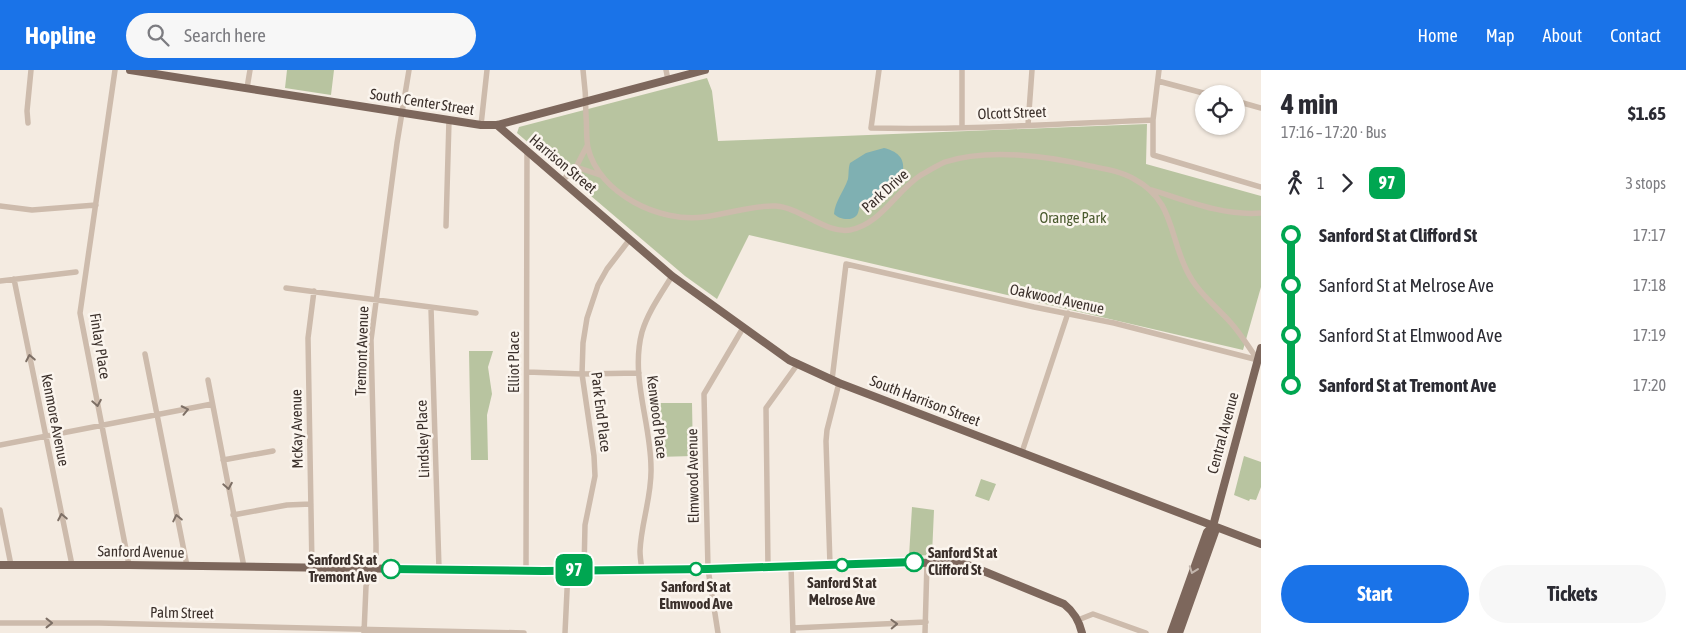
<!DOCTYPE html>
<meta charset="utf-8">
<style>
:root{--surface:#fff;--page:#f7f7f7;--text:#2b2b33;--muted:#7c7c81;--accent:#1a73e8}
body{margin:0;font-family:"Asap Condensed",sans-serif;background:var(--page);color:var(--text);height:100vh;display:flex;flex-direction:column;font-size:19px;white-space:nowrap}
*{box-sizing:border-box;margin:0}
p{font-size:16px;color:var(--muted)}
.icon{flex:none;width:28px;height:28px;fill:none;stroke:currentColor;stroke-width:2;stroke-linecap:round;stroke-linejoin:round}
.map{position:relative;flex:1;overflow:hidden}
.side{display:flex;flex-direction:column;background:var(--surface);width:425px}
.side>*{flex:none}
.badge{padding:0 10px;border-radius:8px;font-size:18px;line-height:32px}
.fabs{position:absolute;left:1195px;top:15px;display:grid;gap:10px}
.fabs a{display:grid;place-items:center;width:50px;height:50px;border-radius:50%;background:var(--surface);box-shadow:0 1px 4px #0004;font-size:25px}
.map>.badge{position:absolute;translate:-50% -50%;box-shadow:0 0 0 2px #fff}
.legs{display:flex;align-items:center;gap:8px;height:55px;padding:0 20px;font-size:16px}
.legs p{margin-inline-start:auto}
.overview{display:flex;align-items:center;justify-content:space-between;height:85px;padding:0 20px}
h1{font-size:28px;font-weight:700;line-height:38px}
.button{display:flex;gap:10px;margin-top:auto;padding:10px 20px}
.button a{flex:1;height:58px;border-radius:30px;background:var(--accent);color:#fff;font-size:20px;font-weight:700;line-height:58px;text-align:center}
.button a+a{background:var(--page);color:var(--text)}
ul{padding:0 20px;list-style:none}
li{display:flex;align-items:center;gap:18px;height:50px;font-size:19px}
li i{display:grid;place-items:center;width:8px;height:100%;margin:0 6px;background:currentColor}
li i::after{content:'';width:12px;height:12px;margin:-6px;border:4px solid;border-radius:50%;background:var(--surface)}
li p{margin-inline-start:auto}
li:first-child i{background:linear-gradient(#0000 50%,currentColor 0)}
li:last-child i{background:linear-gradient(currentColor 50%,#0000 0)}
header{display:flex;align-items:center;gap:30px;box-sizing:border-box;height:70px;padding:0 25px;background:var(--accent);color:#fff}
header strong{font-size:24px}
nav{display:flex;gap:28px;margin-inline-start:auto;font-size:18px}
.search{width:350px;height:45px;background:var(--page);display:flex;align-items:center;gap:12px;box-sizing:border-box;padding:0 18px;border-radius:28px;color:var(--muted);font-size:19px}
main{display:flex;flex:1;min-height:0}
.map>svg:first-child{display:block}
</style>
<header>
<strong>Hopline</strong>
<div class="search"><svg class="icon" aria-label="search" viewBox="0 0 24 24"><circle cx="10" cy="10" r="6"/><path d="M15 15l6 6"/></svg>Search here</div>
<nav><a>Home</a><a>Map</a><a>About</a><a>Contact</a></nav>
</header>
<main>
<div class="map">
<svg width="1261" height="563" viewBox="0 0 1261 563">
<rect width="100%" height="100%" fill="#f4ebe1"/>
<!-- green -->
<path fill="#b8c4a0" d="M 287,0 L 334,0 L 331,25 L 285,18 Z
M 707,8 L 712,21 L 718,71 L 1147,54 L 1146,94 L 1261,126 L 1261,217 L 1243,280 L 749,165 L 717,229 L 685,206 L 517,63 L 519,57 Z
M 469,281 L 493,281 L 488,297 L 492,324 L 487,345 L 488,390 L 471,390 Z
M 656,333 L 692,333 L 693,386 L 657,387 Z
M 1244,386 L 1261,392 L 1261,417 L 1256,430 L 1250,429 L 1249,431 L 1234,425 Z
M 981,409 L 996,414 L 989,431 L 975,426 Z
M 912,437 L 934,440 L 932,485 L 909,486 Z"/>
<!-- water -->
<path fill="#7fb0b2" d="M 884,78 C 896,81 905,87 903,101 L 885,122 L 861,133 C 859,136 859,142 857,145 C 851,152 839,149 834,144 C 835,131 844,121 848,109 C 849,104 848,99 850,93 L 866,83 Z"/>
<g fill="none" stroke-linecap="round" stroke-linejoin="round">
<!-- minor -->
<path stroke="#cdbbac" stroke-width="5.5" d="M 115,0 L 80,243 L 129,495
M 583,0 C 585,15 586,30 586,46 C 587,56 586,68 588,78 C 599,124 660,153 704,147 C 729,144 751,135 776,136 C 801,138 826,164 850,160 C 881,154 896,121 921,105 C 928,101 938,95 945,92 C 988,78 1048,86 1090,96 C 1105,99 1121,101 1134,109 C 1174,130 1169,166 1187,201 C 1197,222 1216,236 1231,253 C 1241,264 1249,278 1258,290
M 666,0 L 668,10
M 879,0 L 871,58 C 965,60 1059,54 1153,50
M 962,0 L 962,57
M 1159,0 L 1153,50 L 1153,85 L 1261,117
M 1158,11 L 1207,24
M 247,18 L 250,0
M 1236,31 L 1261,38
M 28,53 L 27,41 L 31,0
M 481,55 L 487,0
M 1028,55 L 1032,0
M 576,97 L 600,105
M 562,111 L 576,97 L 587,76
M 1152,120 C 1187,131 1223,146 1261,143
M 0,136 L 32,140 L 96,135
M 446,156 L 449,50
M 14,209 L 72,495
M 0,211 L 76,202
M 286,218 L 476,243
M 431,238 L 439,499
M 145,284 L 187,496
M 527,302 L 582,304 L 639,303
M 208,310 L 244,497
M 832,310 L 846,194 L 1034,237 L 1114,253 L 1258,290
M 0,375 L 212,334
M 1022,382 L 1068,243
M 223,390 L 273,381
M 0,440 L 11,495
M 233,445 L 287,435 L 311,434
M 830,495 L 826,371 L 827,360 L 839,313
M 791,496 L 793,563
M 768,497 L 766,338 L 797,295
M 312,498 L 308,268 L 314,221
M 584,500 L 585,455 L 595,406 L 594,386 L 582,304 L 583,273 L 587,248 L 598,215 L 607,199 L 630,169
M 642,500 C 641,493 640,487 640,481 C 641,453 652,426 651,398 C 651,353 630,307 642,262 C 648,242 661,224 672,206
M 526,501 L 527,83
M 1078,550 L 1093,544 L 1146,563
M 0,553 L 99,553 L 524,563
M 793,558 L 926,552
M 364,563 L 366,516 L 376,486 L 376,474 L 371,270 L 397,73 L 409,0
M 565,563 L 568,500
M 718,563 L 708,499 L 704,324 L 743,258
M 925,563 L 927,492"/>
<!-- major -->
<path stroke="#7d675c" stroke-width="8" d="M 130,0 L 481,55 L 497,55 L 705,0
M 497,55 L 672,206 L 789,290 L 839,313 L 1261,474
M 0,495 L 129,495 L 543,501 L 708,499 L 952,492 L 971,496 L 1064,534 C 1074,542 1079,550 1082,563
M 1171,563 L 1207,462 L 1213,456 L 1261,278
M 1179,563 L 1215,462 L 1213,456"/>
</g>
<!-- one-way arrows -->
<defs><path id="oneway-chevron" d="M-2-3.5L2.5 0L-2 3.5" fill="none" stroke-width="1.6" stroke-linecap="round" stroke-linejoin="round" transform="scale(1.25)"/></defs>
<g stroke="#7d6f65">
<use href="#oneway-chevron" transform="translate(30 288) rotate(-101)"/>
<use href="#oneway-chevron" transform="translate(97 333) rotate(80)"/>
<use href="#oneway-chevron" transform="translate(185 340) rotate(-12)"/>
<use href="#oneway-chevron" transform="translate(228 416) rotate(80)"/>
<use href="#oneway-chevron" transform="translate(62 447) rotate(-101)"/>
<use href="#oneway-chevron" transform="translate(177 448) rotate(-102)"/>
<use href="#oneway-chevron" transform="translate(49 553)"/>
<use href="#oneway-chevron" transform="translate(894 554) rotate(-2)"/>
</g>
<use stroke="#c2b5ac" href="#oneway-chevron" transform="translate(1193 500) rotate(110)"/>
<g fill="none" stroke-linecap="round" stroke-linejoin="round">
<!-- line-1 casing -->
<g stroke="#fff" stroke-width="11">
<path id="line-1" d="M 391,499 L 543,501 L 708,499 L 914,492"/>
</g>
<!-- line-1 -->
<use href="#line-1" stroke="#00a651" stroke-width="8"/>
</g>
<!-- markers -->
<g fill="#fff" stroke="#00a651" stroke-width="2.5">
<circle cx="914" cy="492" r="9"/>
<circle cx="842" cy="495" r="6"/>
<circle cx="391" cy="499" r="9"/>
<circle cx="696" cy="499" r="6"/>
</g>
<g text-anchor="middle" stroke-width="5" stroke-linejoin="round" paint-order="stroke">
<!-- street labels -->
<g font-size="15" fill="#3b302b" stroke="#fbf5ee">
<text transform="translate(422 32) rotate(9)" y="5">South Center Street</text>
<text transform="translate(1012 43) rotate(-2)" y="5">Olcott Street</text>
<text transform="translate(563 94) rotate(40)" y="5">Harrison Street</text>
<text transform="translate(885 121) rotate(-42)" y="5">Park Drive</text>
<text transform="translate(1057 229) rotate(12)" y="5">Oakwood Avenue</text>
<text transform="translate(100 276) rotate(81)" y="5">Finlay Place</text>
<text transform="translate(362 281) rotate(-88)" y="5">Tremont Avenue</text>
<text transform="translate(514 292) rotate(-90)" y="5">Elliot Place</text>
<text transform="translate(925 331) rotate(21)" y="5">South Harrison Street</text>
<text transform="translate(601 342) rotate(83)" y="5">Park End Place</text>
<text transform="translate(657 347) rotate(83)" y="5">Kenwood Place</text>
<text transform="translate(55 350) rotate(79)" y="5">Kenmore Avenue</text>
<text transform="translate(297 359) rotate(-91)" y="5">McKay Avenue</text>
<text transform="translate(1223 363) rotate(-75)" y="5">Central Avenue</text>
<text transform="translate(423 369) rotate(-92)" y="5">Lindsley Place</text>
<text transform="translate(693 406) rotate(-91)" y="5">Elmwood Avenue</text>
<text transform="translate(141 482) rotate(1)" y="5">Sanford Avenue</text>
<text transform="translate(182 543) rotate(1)" y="5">Palm Street</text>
</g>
<!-- park labels -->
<g font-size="15" fill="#4a5a2e" stroke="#fbf5ee">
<text x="1073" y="153">Orange Park</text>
</g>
<!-- stop labels -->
<g font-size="15" font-weight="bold" fill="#3b302b" stroke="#fbf5ee">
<text x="928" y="488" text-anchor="start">Sanford St at<tspan x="928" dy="17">Clifford St</tspan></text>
<text x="377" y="495" text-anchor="end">Sanford St at<tspan x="377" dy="17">Tremont Ave</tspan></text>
<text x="842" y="518">Sanford St at<tspan x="842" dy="17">Melrose Ave</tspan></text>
<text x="696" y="522">Sanford St at<tspan x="696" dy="17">Elmwood Ave</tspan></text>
</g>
</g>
</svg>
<div class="fabs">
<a><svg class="icon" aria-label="locate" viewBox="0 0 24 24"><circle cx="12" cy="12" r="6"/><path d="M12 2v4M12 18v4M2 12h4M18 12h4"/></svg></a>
</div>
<b class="badge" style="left:574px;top:500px;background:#00a651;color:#fff">97</b>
</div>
<section class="side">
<div class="overview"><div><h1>4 min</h1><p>17:16 – 17:20 · Bus</p></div><b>$1.65</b></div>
<div class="legs"><svg class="icon" aria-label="walk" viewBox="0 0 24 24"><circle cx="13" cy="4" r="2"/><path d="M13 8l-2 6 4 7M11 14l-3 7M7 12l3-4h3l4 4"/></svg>1<svg class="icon" aria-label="forward" viewBox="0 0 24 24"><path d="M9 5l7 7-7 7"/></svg><b class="badge" style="background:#00a651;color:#fff">97</b><p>3 stops</p></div>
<ul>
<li><i style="color:#00a651"></i><b>Sanford St at Clifford St</b><p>17:17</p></li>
<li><i style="color:#00a651"></i><span>Sanford St at Melrose Ave</span><p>17:18</p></li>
<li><i style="color:#00a651"></i><span>Sanford St at Elmwood Ave</span><p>17:19</p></li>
<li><i style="color:#00a651"></i><b>Sanford St at Tremont Ave</b><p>17:20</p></li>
</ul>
<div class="button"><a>Start</a><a>Tickets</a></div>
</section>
</main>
